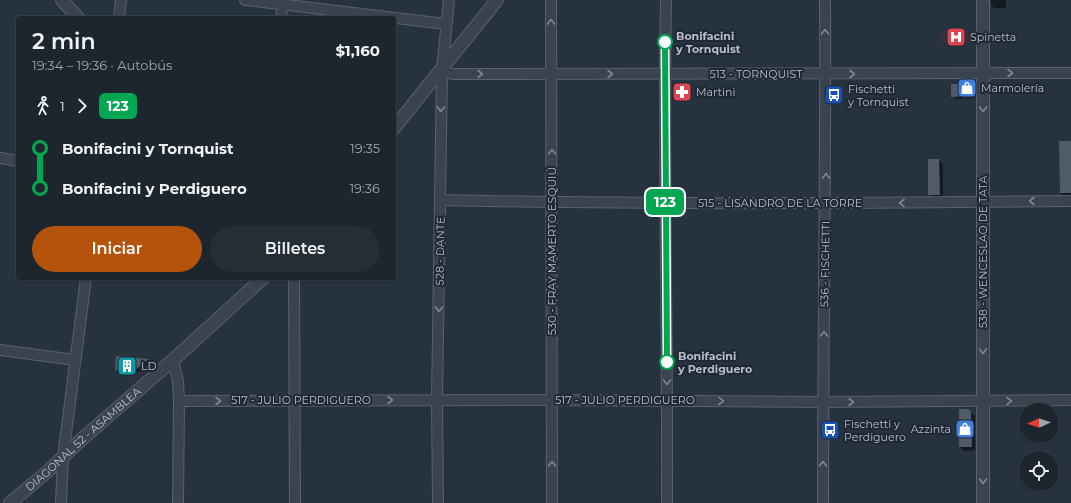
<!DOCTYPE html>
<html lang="es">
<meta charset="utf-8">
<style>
:root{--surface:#1d262f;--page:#252e37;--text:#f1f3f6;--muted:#a0a5aa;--line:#3b434b;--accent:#b45309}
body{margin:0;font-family:Montserrat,sans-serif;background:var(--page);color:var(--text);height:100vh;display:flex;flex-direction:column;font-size:15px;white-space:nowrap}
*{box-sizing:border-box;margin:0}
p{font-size:13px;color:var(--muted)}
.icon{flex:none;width:22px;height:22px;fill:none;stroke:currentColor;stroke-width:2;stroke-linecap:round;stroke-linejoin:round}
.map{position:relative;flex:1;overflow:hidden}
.panel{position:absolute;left:16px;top:16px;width:380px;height:264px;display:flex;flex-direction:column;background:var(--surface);border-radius:4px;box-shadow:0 1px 3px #0004,0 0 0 1px var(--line)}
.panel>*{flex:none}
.badge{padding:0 8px;border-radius:6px;font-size:14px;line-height:26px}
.needle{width:26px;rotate:267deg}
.buttons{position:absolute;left:1019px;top:403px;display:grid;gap:8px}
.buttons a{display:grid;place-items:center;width:40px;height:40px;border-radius:50%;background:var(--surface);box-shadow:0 1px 3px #0004,0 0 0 1px var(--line);font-size:20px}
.map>.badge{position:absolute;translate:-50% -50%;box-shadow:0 0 0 2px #fff}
.legs{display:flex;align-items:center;gap:6px;height:44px;padding:0 16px;font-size:13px}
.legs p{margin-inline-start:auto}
.overview{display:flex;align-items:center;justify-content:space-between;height:68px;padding:0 16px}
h1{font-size:22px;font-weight:600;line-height:30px}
.button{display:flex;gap:8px;margin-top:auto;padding:8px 16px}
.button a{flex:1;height:46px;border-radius:24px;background:var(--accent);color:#fff;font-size:16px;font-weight:600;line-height:46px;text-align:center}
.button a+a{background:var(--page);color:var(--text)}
ul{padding:0 16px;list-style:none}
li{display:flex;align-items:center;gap:14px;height:40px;font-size:15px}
li i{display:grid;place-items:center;width:6px;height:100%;margin:0 5px;background:currentColor}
li i::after{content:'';width:10px;height:10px;margin:-5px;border:3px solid;border-radius:50%;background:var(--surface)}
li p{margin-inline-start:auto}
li:first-child i{background:linear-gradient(#0000 50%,currentColor 0)}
li:last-child i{background:linear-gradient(currentColor 50%,#0000 0)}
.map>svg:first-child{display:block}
</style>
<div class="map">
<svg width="1071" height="503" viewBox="0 0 1071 503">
<rect width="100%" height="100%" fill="#27323f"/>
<!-- medical -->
<path fill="#343240" d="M 939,31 L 972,31 L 972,43 L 939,43 Z"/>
<!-- shadow -->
<path fill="#0007" d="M 991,0 L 1006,0 L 1006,8 L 994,8 L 991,5 Z
M 967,85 L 973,92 L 973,98 L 955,99 L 952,96 Z
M 1071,142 L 1071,197 L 1064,197 L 1061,193 Z
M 929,160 L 939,160 L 943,164 L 943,198 L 933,198 L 929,194 Z
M 117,357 L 149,360 L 151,362 L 136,373 L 118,372 L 116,369 Z
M 968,410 L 975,416 L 975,450 L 964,451 L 960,447 Z"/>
<!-- building -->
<path fill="#505b6a" d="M 951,84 L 967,84 L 971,88 L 971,96 L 951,97 Z
M 1059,141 L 1071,141 L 1071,193 L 1060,193 Z
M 928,159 L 939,159 L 940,195 L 928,195 Z
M 116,356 L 149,359 L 134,371 L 115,370 Z
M 959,409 L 968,409 L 971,411 L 972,447 L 959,447 Z"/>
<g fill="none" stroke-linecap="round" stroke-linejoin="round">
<!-- minor casing -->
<g stroke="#58616d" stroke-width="12">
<path id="minor" d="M 245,0 L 446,24
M 551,0 L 552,503
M 666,0 C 663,168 668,335 667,503
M 119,18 L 121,0
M 281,18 L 283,0
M 442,70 L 452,74 L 456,74 L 1071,73
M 0,158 L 18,161
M 440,200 C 651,205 861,203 1071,201
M 294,278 L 295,503
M 0,350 L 75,360
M 173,360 L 178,381 L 179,401 L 178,503
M 179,401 L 552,400 L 823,402 L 1071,400
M 61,503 L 63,457 L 86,278
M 438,503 L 437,400 L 442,70 L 449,0
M 823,503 C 823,335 826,168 825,0"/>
</g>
<!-- tertiary casing -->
<g stroke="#58616d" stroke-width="14">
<g id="tertiary">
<path d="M 62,0 L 78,18"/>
<path d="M 983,0 L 983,503"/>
<path d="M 394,128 L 497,0"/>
<path id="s1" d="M 10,503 L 48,471 L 82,439 L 173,360 L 263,278"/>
</g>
</g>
<!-- minor -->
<use href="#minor" stroke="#3b434f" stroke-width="10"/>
<!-- tertiary -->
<use href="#tertiary" stroke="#3b434f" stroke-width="12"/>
</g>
<!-- one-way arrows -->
<defs><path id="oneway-chevron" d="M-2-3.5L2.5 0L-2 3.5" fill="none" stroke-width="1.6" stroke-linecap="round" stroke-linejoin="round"/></defs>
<g stroke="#7f8793">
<use href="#oneway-chevron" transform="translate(551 22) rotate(-90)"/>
<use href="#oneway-chevron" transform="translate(825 32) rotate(-90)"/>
<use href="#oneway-chevron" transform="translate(1010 73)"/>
<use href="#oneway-chevron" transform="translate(480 74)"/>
<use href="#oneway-chevron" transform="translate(610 74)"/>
<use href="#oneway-chevron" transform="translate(852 74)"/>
<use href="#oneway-chevron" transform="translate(441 109) rotate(91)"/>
<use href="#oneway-chevron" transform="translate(983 109) rotate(90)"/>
<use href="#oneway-chevron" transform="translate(552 152) rotate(-90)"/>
<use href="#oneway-chevron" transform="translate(826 176) rotate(-90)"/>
<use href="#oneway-chevron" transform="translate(1032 201) rotate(180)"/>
<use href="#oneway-chevron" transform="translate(902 203) rotate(180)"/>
<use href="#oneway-chevron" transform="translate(439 309) rotate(91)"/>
<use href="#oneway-chevron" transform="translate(824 334) rotate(-89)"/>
<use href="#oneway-chevron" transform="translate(983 351) rotate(90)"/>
<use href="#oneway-chevron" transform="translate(667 382) rotate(89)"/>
<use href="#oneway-chevron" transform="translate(390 400)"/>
<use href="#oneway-chevron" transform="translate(218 401)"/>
<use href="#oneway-chevron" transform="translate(721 401) rotate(1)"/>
<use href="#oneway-chevron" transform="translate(1009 401) rotate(-1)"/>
<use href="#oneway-chevron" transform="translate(851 402)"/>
<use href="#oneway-chevron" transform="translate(552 464) rotate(-90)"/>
<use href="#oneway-chevron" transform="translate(823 464) rotate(-90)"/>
<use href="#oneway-chevron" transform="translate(983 481) rotate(90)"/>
</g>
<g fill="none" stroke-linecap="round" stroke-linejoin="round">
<!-- line-1 casing -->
<g stroke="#fff" stroke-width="9">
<path id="line-1" d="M 665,42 L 667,362"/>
</g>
<!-- line-1 -->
<use href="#line-1" stroke="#00a651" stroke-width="6"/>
</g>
<!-- icons -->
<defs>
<g id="hospital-square" transform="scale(1)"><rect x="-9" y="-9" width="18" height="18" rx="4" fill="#e0444e" stroke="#1f2834"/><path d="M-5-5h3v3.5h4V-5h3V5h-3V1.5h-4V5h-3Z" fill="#fff"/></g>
<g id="shop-square" transform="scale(1)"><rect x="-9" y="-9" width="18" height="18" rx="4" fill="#3f7fe0" stroke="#1f2834"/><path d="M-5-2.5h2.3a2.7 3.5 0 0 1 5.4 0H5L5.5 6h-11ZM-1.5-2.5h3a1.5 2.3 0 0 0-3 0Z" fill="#fff"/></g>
<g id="pharmacy-square" transform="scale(1)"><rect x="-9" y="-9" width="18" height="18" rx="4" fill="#e0444e" stroke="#1f2834"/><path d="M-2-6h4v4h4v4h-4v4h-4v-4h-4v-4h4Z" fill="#fff"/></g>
<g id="bus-square" transform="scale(1)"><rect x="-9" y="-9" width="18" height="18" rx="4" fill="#1a4fb4" stroke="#1f2834"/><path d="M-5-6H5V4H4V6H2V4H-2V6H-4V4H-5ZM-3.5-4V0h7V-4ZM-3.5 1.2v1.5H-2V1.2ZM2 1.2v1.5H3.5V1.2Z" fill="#fff"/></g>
<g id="building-square" transform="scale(1)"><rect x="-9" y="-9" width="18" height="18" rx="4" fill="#0f9aa8" stroke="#1f2834"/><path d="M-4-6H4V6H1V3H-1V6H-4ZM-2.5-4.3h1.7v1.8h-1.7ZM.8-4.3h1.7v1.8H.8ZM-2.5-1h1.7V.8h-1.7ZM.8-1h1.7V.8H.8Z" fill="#fff"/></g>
</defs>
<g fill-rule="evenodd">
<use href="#hospital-square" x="956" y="37"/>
<use href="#shop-square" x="967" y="88"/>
<use href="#pharmacy-square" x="682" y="92"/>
<use href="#bus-square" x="834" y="95"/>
<use href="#building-square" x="127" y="366"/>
<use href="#shop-square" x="965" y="429"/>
<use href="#bus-square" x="830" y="430"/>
</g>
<!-- markers -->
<g fill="#fff" stroke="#00a651" stroke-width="2">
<circle cx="665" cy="42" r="7"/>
<circle cx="667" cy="362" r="7"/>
</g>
<g text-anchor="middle" stroke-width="4" stroke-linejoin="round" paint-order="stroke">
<!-- stop labels -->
<g font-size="11" font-weight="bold" fill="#b7bfca" stroke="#1f2834" text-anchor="start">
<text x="676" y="40">Bonifacini<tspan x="676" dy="13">y Tornquist</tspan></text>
<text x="678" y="360">Bonifacini<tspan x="678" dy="13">y Perdiguero</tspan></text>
</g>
<!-- poi labels -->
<g font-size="11" fill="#b7bfca" stroke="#1f2834" text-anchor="start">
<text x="970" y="41">Spinetta</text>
<text x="981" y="92">Marmolería</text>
<text x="848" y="93">Fischetti<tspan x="848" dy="13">y Tornquist</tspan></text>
<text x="696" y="96">Martini</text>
<text x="141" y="370">LD</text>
<text x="844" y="428">Fischetti y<tspan x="844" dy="13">Perdiguero</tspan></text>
<text x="951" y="433" text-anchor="end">Azzinta</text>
</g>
<!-- street labels -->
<g font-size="11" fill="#b7bfca" stroke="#1f2834">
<text x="756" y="78">513 - TORNQUIST</text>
<text x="780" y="207">515 - LISANDRO DE LA TORRE</text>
<text transform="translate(440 251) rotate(-89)" y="4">528 - DANTE</text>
<text transform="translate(552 251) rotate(-90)" y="4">530 - FRAY MAMERTO ESQUIÚ</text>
<text transform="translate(983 252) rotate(-90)" y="4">538 - WENCESLAO DE TATA</text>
<text transform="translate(825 264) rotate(-89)" y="4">536 - FISCHETTI</text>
<text x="301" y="404">517 - JULIO PERDIGUERO</text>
<text x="625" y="404">517 - JULIO PERDIGUERO</text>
<text dy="4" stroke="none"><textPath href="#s1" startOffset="97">DIAGONAL 52 - ASAMBLEA</textPath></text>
</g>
</g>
</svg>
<div class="buttons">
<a><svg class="needle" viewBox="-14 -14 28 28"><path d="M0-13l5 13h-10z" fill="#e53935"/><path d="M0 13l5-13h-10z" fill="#a0a5aa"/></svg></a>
<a><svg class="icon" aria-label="locate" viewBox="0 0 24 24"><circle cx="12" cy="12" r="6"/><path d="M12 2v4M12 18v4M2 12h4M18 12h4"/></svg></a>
</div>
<b class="badge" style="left:665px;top:202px;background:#00a651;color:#fff">123</b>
<section class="panel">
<div class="overview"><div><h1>2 min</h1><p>19:34 – 19:36 · Autobús</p></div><b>$1,160</b></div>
<div class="legs"><svg class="icon" aria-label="walk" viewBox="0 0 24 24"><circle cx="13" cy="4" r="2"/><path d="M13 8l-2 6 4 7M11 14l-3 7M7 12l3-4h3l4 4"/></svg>1<svg class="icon" aria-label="forward" viewBox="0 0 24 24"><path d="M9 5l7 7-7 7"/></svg><b class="badge" style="background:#00a651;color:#fff">123</b></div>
<ul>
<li><i style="color:#00a651"></i><b>Bonifacini y Tornquist</b><p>19:35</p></li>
<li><i style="color:#00a651"></i><b>Bonifacini y Perdiguero</b><p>19:36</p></li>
</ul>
<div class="button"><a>Iniciar</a><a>Billetes</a></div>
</section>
</div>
